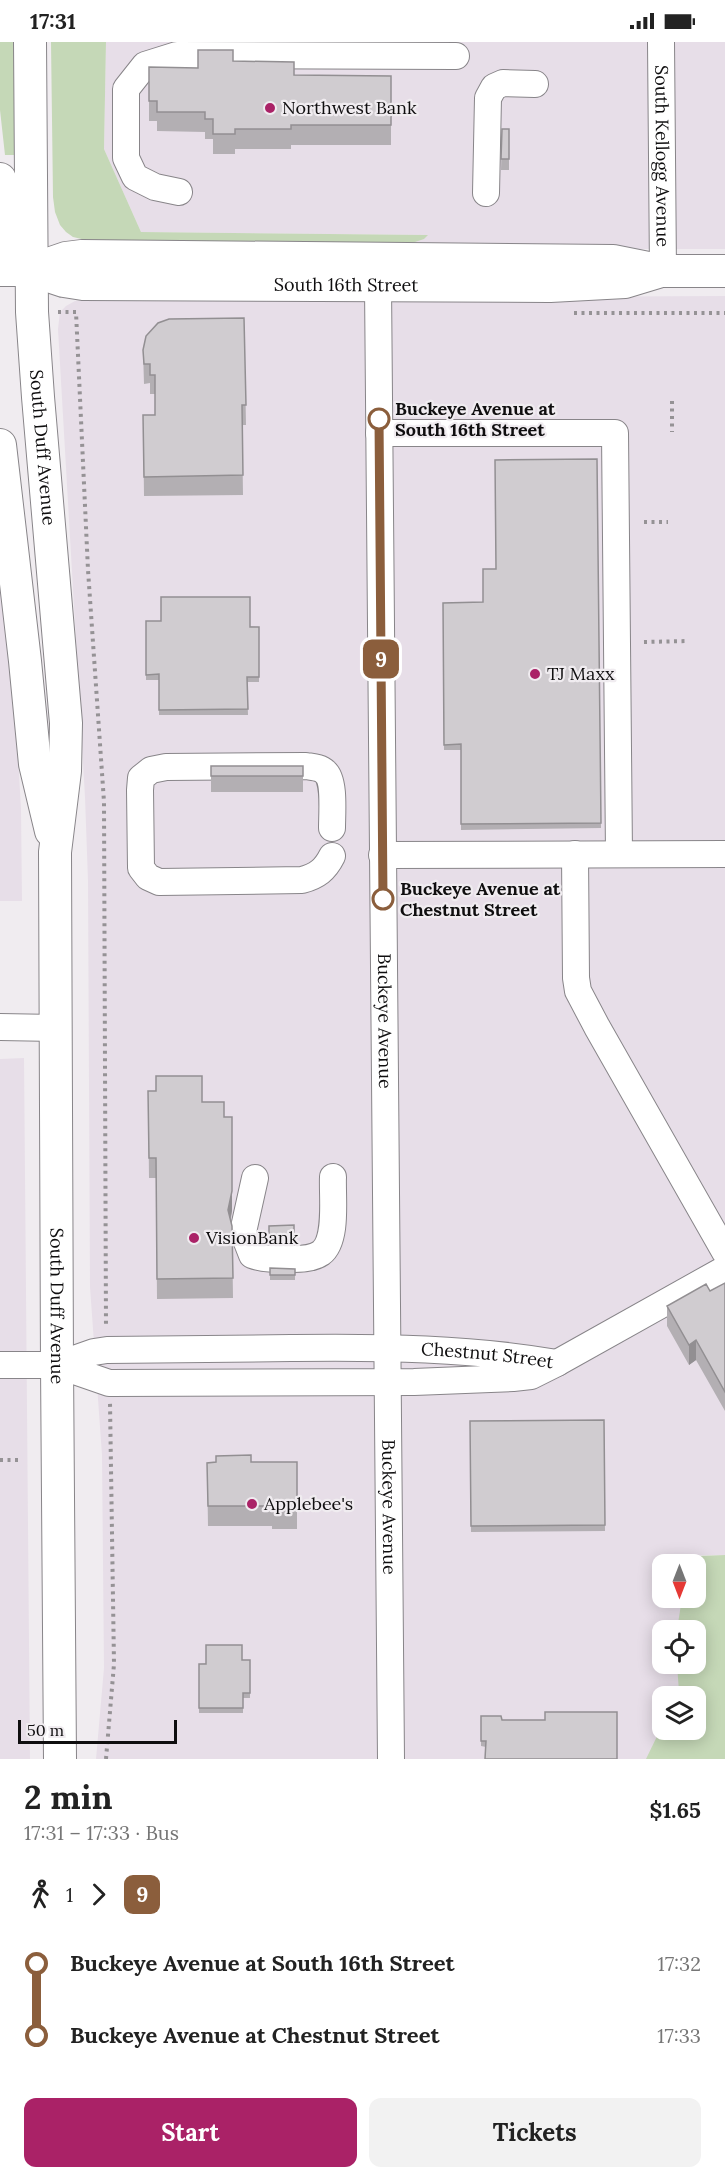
<!DOCTYPE html>
<meta charset="utf-8">
<style>
:root{--surface:#fff;--page:#f2f2f2;--text:#222;--muted:#767676;--accent:#aa2267}
body{margin:0;font-family:Lora,serif;background:var(--page);color:var(--text);height:100vh;display:flex;flex-direction:column;font-size:22px;white-space:nowrap}
*{box-sizing:border-box;margin:0}
p{font-size:20px;color:var(--muted)}
.icon{flex:none;width:33px;height:33px;fill:none;stroke:currentColor;stroke-width:2;stroke-linecap:round;stroke-linejoin:round}
.map{position:relative;height:1717px;overflow:hidden}
.panel{display:flex;flex-direction:column;background:var(--surface);flex:1}
.panel>*{flex:none}
.badge{padding:0 12px;border-radius:9px;font-size:21px;line-height:39px}
.needle{width:39px;rotate:180deg}
.buttons{position:absolute;left:652px;top:1512px;display:grid;gap:12px}
.buttons a{display:grid;place-items:center;width:54px;height:54px;border-radius:12px;background:var(--surface);box-shadow:0 3px 15px #0003;font-size:30px}
.scale{position:absolute;left:18px;bottom:15px;width:159px;box-sizing:border-box;padding-left:6px;border:3px solid #0f0e0f;border-top:0;font-size:16px;line-height:21px;white-space:nowrap;color:#0f0e0f;-webkit-text-stroke:4px #f0ecf0;paint-order:stroke}
.map>.badge{position:absolute;translate:-50% -50%;box-shadow:0 0 0 3px #fff}
.legs{display:flex;align-items:center;gap:9px;height:66px;padding:0 24px;font-size:20px}
.legs p{margin-inline-start:auto}
.head{display:flex;align-items:center;justify-content:space-between;height:102px;padding:0 24px}
h1{font-size:33px;font-weight:800;line-height:45px}
.cta{display:flex;gap:12px;margin-top:auto;padding:12px 24px}
.cta a{flex:1;height:69px;border-radius:12px;background:var(--accent);color:#fff;font-size:24px;font-weight:800;line-height:69px;text-align:center}
.cta a+a{background:var(--page);color:var(--text)}
ul{padding:0 24px;list-style:none}
li{display:flex;align-items:center;gap:21px;height:72px;font-size:22px}
li i{display:grid;place-items:center;width:9px;height:100%;margin:0 8px;background:currentColor}
li i::after{content:'';width:15px;height:15px;margin:-8px;border:4px solid;border-radius:50%;background:var(--surface)}
li p{margin-inline-start:auto}
li:first-child i{background:linear-gradient(#0000 50%,currentColor 0)}
li:last-child i{background:linear-gradient(currentColor 50%,#0000 0)}
.status{display:flex;justify-content:space-between;align-items:center;height:42px;padding:0 30px;background:var(--surface);direction:ltr}
.status svg{height:16px;fill:currentColor}
.map>svg:first-child{display:block}
</style>
<div class="status"><b>17:31</b><svg viewBox="0 0 49 12"><path d="M0 12V9h3v3zM5 12V6h3v6zM10 12V3h3v9zM15 12V0h3v12zM26 1h20v11H26zM47 4h2v5h-2z"/></svg></div>
<div class="map">
<svg width="725" height="1717" viewBox="0 0 725 1717">
<rect width="100%" height="100%" fill="#f0ecf0"/>
<!-- built -->
<path fill="#e7dee8" fill-rule="evenodd" d="M 106,0 L 725,0 L 725,207 L 562,207 L 409,202 L 427,193 L 141,190 L 104,107 Z
M 725,254 L 725,1513 L 697,1513 L 696,1588 L 663,1588 L 663,1622 L 696,1622 L 695,1654 L 663,1654 L 663,1688 L 695,1717 L 96,1717 L 104,1626 L 102,1413 L 90,1245 L 88,839 L 85,755 L 58,287 L 60,270 L 66,264 L 75,259 L 91,257 ZM 663,1522 L 696,1522 L 696,1556 L 663,1556 Z
M 0,500 L 16,679 L 21,767 L 22,859 L 0,859 Z
M 24,1016 L 30,1717 L 0,1717 L 0,1017 Z"/>
<!-- green -->
<path fill="#c5d8b7" d="M 0,0 L 14,0 L 14,113 L 5,113 L 0,68 Z
M 51,0 L 106,0 L 104,107 L 141,190 L 428,193 L 424,197 L 409,202 L 90,199 L 73,195 L 66,190 L 60,183 L 55,170 L 53,155 Z
M 725,1513 L 725,1717 L 646,1717 L 663,1682 L 663,1688 L 696,1688 L 696,1654 L 677,1654 L 679,1650 L 677,1622 L 696,1622 L 696,1588 L 677,1588 L 682,1556 L 696,1556 L 696,1522 L 693,1522 L 697,1514 Z"/>
<g fill="none" stroke-linecap="round" stroke-linejoin="round">
<!-- minor casing -->
<g stroke="#888589" stroke-width="28">
<g id="minor">
<path id="s1" d="M 661,0 L 663,229"/>
<path d="M 179,150 L 155,145 L 135,135 L 126,116 L 126,47 L 145,23 L 177,13 L 456,14"/>
<path d="M 486,151 L 488,56 L 494,45 L 503,41 L 535,42"/>
<path id="s2" d="M 378,243 L 391,1717"/>
<path d="M 379,391 L 615,391 L 619,812"/>
<path d="M 332,786 C 332,772 335,738 325,730 C 320,725 312,725 306,724 L 166,725 L 151,728 L 141,736 L 140,748 L 141,826 L 148,835 L 159,840 L 302,838 C 317,834 325,828 332,814"/>
<path d="M 575,812 L 576,936 L 578,949 L 597,985 L 725,1210"/>
<path d="M 382,813 L 725,812"/>
<path d="M 0,985 L 56,986"/>
<path d="M 255,1136 L 243,1190 L 252,1213 C 266,1218 279,1217 294,1217 C 302,1217 314,1216 321,1211 C 338,1198 332,1155 333,1135"/>
<path d="M 557,1321 L 725,1227"/>
<path id="s3" d="M 0,1323 L 57,1323 L 94,1310 L 107,1308 C 170,1307 232,1307 294,1306 C 382,1305 470,1306 557,1321 L 531,1334 L 513,1336 L 414,1340 L 109,1341 L 57,1323"/>
</g>
</g>
<!-- major casing -->
<g stroke="#888589" stroke-width="34">
<g id="major">
<path id="s4" d="M 30,0 L 32,270 L 38,355 L 66,681 L 65,729 L 55,810 L 57,1323 L 60,1717"/>
<path d="M 0,137 C 4,171 1,205 31,228"/>
<path id="s5" d="M 0,228 L 31,228 L 64,239 L 83,242 L 550,244 L 625,240 L 658,230"/>
<path d="M 31,228 L 66,216 L 82,214 L 613,219 L 663,229 L 725,229"/>
<path d="M 0,403 L 25,619 L 35,722 L 51,789"/>
</g>
</g>
<!-- path -->
<path stroke="#959295" stroke-width="4" stroke-dasharray="3 4.5" stroke-linecap="butt" d="M 58,270 L 76,270 L 88,528 L 104,760 L 106,1285
M 574,271 L 725,271
M 672,359 L 672,390
M 644,480 L 668,480
M 644,600 L 688,599
M 0,1418 L 21,1418
M 106,1717 L 114,1622 L 110,1361"/>
<!-- minor -->
<use href="#minor" stroke="#fff" stroke-width="26"/>
<!-- major -->
<use href="#major" stroke="#fff" stroke-width="32"/>
</g>
<!-- wall -->
<path fill="#b3afb3" d="M 233,19 L 294,33 L 391,34 L 391,103 L 291,103 L 291,107 L 235,107 L 235,112 L 213,112 L 213,97 L 205,97 L 205,90 L 157,89 L 157,79 L 149,79 L 149,25 L 198,26 Z
M 502,87 L 509,87 L 509,128 L 501,128 Z
M 244,276 L 246,383 L 242,383 L 243,453 L 144,454 L 143,373 L 155,373 L 155,352 L 150,352 L 150,341 L 144,342 L 143,308 Z
M 597,417 L 601,786 L 461,788 L 461,708 L 444,708 L 443,561 L 483,560 Z
M 146,579 L 259,585 L 259,640 L 247,640 L 248,673 L 159,673 L 159,638 L 146,638 Z
M 211,724 L 303,724 L 303,750 L 211,750 Z
M 148,1049 L 202,1060 L 224,1075 L 232,1169 L 231,1177 L 232,1184 L 233,1256 L 157,1257 L 156,1136 L 149,1136 Z
M 294,1183 L 294,1202 L 269,1202 L 269,1184 Z
M 270,1226 L 295,1227 L 295,1238 L 270,1238 Z
M 725,1241 L 725,1369 L 696,1318 L 689,1323 L 667,1284 L 667,1264 L 710,1249 Z
M 604,1378 L 605,1489 L 471,1490 L 470,1379 Z
M 297,1420 L 297,1487 L 272,1487 L 272,1484 L 208,1484 L 207,1421 Z
M 242,1618 L 250,1618 L 250,1656 L 243,1656 L 243,1671 L 199,1671 L 199,1622 Z
M 617,1670 L 486,1705 L 481,1704 L 481,1674 L 502,1678 L 545,1678 Z"/>
<!-- shaded-wall -->
<path fill="#928f92" d="M 232,1149 L 232,1169 L 228,1187 L 228,1168 Z
M 696,1298 L 696,1318 L 689,1323 L 689,1303 Z"/>
<!-- building -->
<path fill="#d0ccd0" stroke="#928f92" stroke-width="1.5" d="M 198,8 L 233,8 L 233,19 L 294,20 L 294,33 L 391,34 L 391,83 L 291,83 L 291,87 L 235,87 L 235,92 L 213,92 L 213,77 L 205,77 L 205,70 L 157,70 L 157,59 L 149,59 L 149,25 L 198,26 Z
M 502,87 L 509,87 L 509,117 L 501,117 Z
M 244,276 L 246,363 L 242,363 L 243,433 L 144,435 L 143,373 L 155,373 L 155,333 L 150,333 L 150,322 L 144,322 L 143,308 L 146,294 L 158,281 L 169,277 Z
M 597,417 L 601,781 L 461,782 L 461,702 L 444,703 L 443,561 L 483,560 L 483,527 L 496,527 L 495,418 Z
M 161,555 L 250,555 L 250,585 L 259,585 L 259,635 L 247,635 L 248,667 L 159,668 L 159,632 L 146,633 L 146,579 L 161,579 Z
M 211,724 L 303,724 L 303,734 L 211,734 Z
M 156,1034 L 202,1034 L 202,1060 L 224,1060 L 224,1075 L 232,1075 L 232,1149 L 228,1168 L 232,1184 L 233,1236 L 157,1237 L 156,1116 L 149,1116 L 148,1049 L 156,1049 Z
M 294,1183 L 294,1197 L 269,1196 L 269,1184 Z
M 270,1226 L 295,1227 L 295,1233 L 270,1233 Z
M 725,1241 L 725,1350 L 696,1298 L 689,1303 L 667,1264 L 706,1242 L 710,1249 Z
M 604,1378 L 605,1483 L 471,1484 L 470,1379 Z
M 251,1413 L 251,1420 L 297,1420 L 297,1467 L 272,1467 L 272,1464 L 208,1464 L 207,1421 L 216,1420 L 216,1414 Z
M 206,1603 L 242,1603 L 242,1618 L 250,1618 L 250,1651 L 243,1651 L 243,1666 L 199,1666 L 199,1622 L 206,1622 Z
M 545,1670 L 617,1670 L 617,1717 L 485,1717 L 486,1699 L 481,1699 L 481,1674 L 501,1674 L 502,1678 L 545,1678 Z"/>
<g fill="none" stroke-linecap="round" stroke-linejoin="round">
<!-- line-1 casing -->
<g stroke="#fff" stroke-width="14">
<path id="line-1" d="M 379,377 L 383,857"/>
</g>
<!-- line-1 -->
<use href="#line-1" stroke="#8b5e3c" stroke-width="9"/>
</g>
<!-- markers -->
<g fill="#aa2267" stroke="#f0ecf0" stroke-width="2">
<circle cx="270" cy="66" r="6"/>
<circle cx="535" cy="632" r="6"/>
<circle cx="194" cy="1196" r="6"/>
<circle cx="252" cy="1462" r="6"/>
</g>
<g fill="#fff" stroke="#8b5e3c" stroke-width="3">
<circle cx="379" cy="377" r="10"/>
<circle cx="383" cy="857" r="10"/>
</g>
<g text-anchor="middle" stroke-width="4.5" stroke-linejoin="round" paint-order="stroke">
<!-- poi labels -->
<g font-size="18" fill="#0f0e0f" stroke="#f0ecf0" text-anchor="start">
<text x="282" y="72">Northwest Bank</text>
<text x="547" y="638">TJ Maxx</text>
<text x="206" y="1202">VisionBank</text>
<text x="264" y="1468">Applebee's</text>
</g>
<!-- street labels -->
<g font-size="18" fill="#0f0e0f" stroke="#f0ecf0">
<text dy="6" stroke="none"><textPath href="#s1" startOffset="114">South Kellogg Avenue</textPath></text>
<text dy="6" stroke="none"><textPath href="#s5" startOffset="348">South 16th Street</textPath></text>
<text dy="6" stroke="none"><textPath href="#s4" startOffset="406">South Duff Avenue</textPath></text>
<text dy="6" stroke="none"><textPath href="#s2" startOffset="736">Buckeye Avenue</textPath></text>
<text dy="6" stroke="none"><textPath href="#s4" startOffset="1266">South Duff Avenue</textPath></text>
<text dy="6" stroke="none"><textPath href="#s3" startOffset="490">Chestnut Street</textPath></text>
<text dy="6" stroke="none"><textPath href="#s2" startOffset="1222">Buckeye Avenue</textPath></text>
</g>
<!-- stop labels -->
<g font-size="18" font-weight="bold" fill="#0f0e0f" stroke="#f0ecf0" text-anchor="start">
<text x="395" y="373">Buckeye Avenue at<tspan x="395" dy="21">South 16th Street</tspan></text>
<text x="400" y="853">Buckeye Avenue at<tspan x="400" dy="21">Chestnut Street</tspan></text>
</g>
</g>
</svg>
<div class="buttons">
<a><svg class="needle" viewBox="-14 -14 28 28"><path d="M0-13l5 13h-10z" fill="#e53935"/><path d="M0 13l5-13h-10z" fill="#767676"/></svg></a>
<a><svg class="icon" aria-label="locate" viewBox="0 0 24 24"><circle cx="12" cy="12" r="6"/><path d="M12 2v4M12 18v4M2 12h4M18 12h4"/></svg></a>
<a><svg class="icon" aria-label="layers" viewBox="0 0 24 24"><path d="M12 4l9 5-9 5-9-5zM3 14l9 5 9-5"/></svg></a>
</div>
<div class="scale">50 m</div>
<b class="badge" style="left:381px;top:617px;background:#8b5e3c;color:#fff">9</b>
</div>
<section class="panel">
<div class="head"><div><h1>2 min</h1><p>17:31 – 17:33 · Bus</p></div><b>$1.65</b></div>
<div class="legs"><svg class="icon" aria-label="walk" viewBox="0 0 24 24"><circle cx="13" cy="4" r="2"/><path d="M13 8l-2 6 4 7M11 14l-3 7M7 12l3-4h3l4 4"/></svg>1<svg class="icon" aria-label="forward" viewBox="0 0 24 24"><path d="M9 5l7 7-7 7"/></svg><b class="badge" style="background:#8b5e3c;color:#fff">9</b></div>
<ul>
<li><i style="color:#8b5e3c"></i><b>Buckeye Avenue at South 16th Street</b><p>17:32</p></li>
<li><i style="color:#8b5e3c"></i><b>Buckeye Avenue at Chestnut Street</b><p>17:33</p></li>
</ul>
<div class="cta"><a>Start</a><a>Tickets</a></div>
</section>
